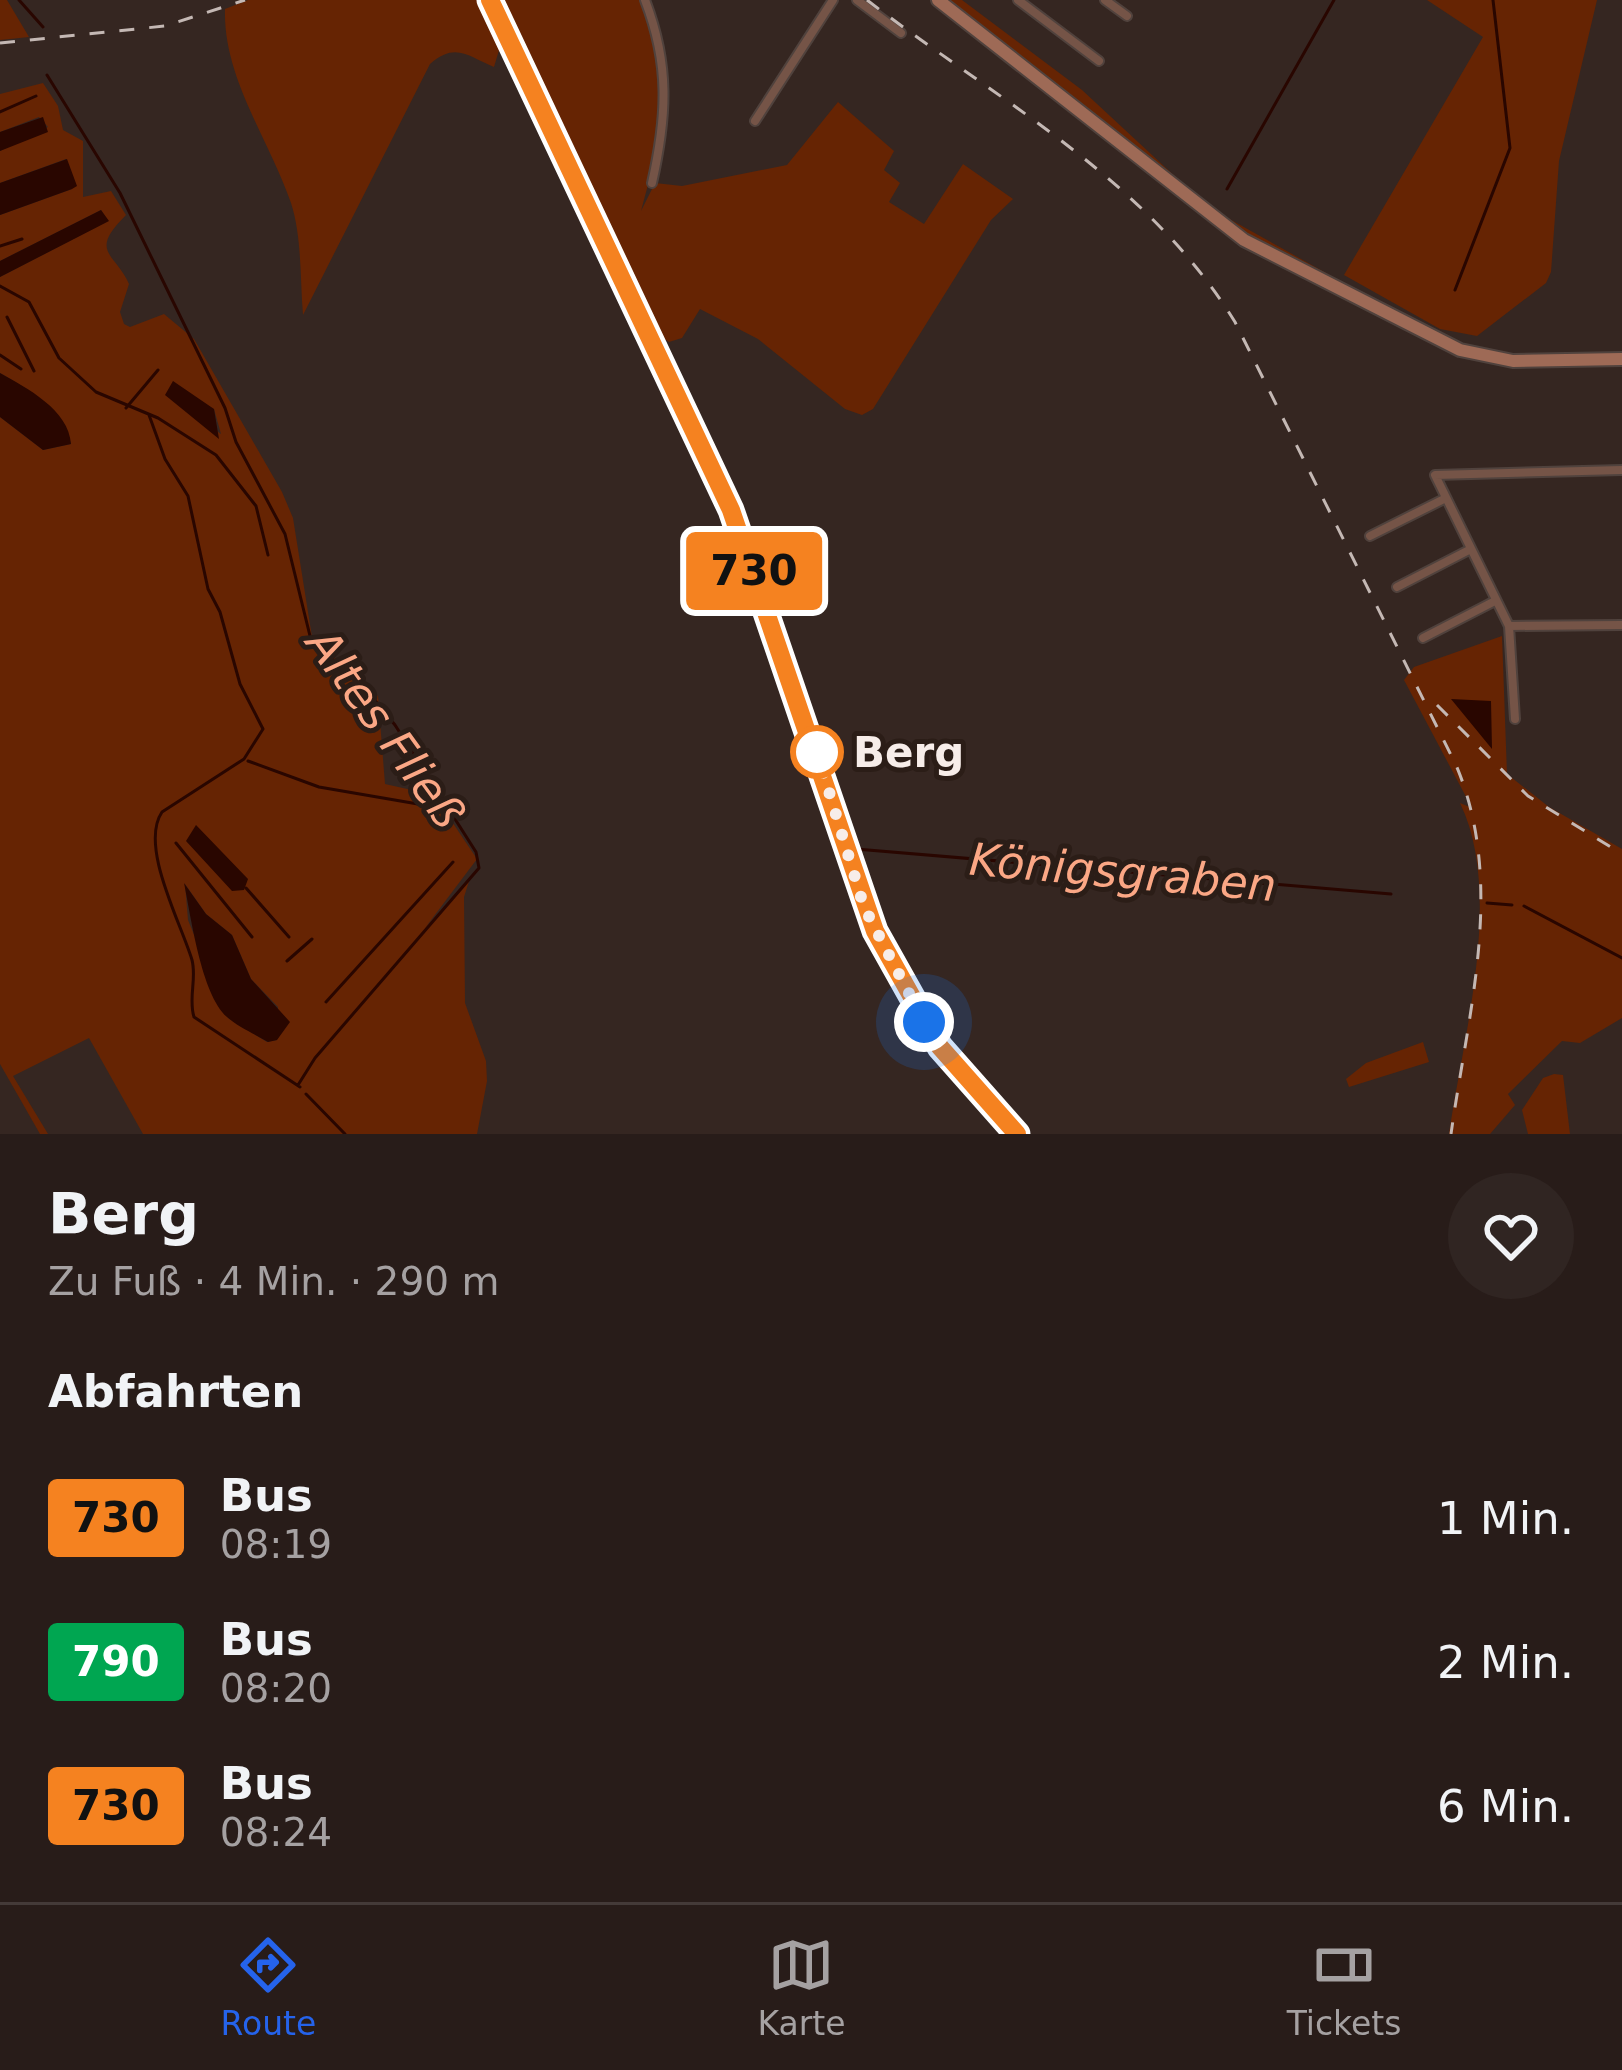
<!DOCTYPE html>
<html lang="de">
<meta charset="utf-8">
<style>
:root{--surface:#281c19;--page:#302522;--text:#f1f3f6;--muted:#a5a1a2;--line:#443a38;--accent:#2563eb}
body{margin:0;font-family:"DejaVu Sans",sans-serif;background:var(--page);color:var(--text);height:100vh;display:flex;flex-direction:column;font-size:45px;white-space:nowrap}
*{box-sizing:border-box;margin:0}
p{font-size:39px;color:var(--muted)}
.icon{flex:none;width:66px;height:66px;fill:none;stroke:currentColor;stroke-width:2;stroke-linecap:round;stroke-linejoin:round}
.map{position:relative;height:1134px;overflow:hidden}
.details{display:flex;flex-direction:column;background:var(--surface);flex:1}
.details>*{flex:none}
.badge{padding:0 24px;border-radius:9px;font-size:42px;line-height:78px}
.you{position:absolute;width:60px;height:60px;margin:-30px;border:9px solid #fff;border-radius:50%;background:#1a73e8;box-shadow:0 0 0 18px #1a73e833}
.map>.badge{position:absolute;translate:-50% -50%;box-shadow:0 0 0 6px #fff}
h2{padding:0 48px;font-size:45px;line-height:108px}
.round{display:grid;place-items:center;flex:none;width:126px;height:126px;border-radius:63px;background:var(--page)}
.headline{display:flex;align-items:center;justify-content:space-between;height:204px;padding:0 48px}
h1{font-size:57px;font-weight:600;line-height:90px}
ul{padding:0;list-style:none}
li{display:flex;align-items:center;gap:36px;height:144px;padding:0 48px}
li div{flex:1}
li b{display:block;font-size:45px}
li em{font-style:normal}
li .badge{min-width:132px;font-weight:700;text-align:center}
.tabs{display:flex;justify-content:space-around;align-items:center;height:168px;border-top:3px solid var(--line);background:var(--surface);font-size:33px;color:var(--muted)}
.tabs a{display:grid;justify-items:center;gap:6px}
.tabs .active{color:var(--accent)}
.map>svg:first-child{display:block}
</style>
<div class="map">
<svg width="1622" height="1134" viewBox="0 0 1622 1134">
<rect width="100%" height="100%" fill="#352621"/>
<!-- green -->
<path fill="#662403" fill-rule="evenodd" d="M 0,0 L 7,0 L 29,37 L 0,40 Z
M 248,0 L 483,0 L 502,40 L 494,67 C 469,57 456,41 430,64 L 303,315 C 300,279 302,237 291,203 C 269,139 223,78 225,9 Z
M 498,0 L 643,0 L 658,40 L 662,132 L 641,211 L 655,183 L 682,186 L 787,165 L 838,102 L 894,151 L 884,170 L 900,183 L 889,202 L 924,224 L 963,164 L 1013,199 L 991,220 L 873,409 L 862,415 L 845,409 L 758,339 L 700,309 L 682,338 L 669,342 L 659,335 Z
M 945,0 L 962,0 L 1082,90 L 1208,207 L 1344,283 L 1246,237 L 1188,197 L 1108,124 Z
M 1427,0 L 1597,0 L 1559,161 L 1551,272 L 1546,283 L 1477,336 L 1440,329 L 1344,275 L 1483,37 Z
M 43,83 L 58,106 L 63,130 L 83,141 L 83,197 L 111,191 L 126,215 C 88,253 115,252 129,284 L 120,312 L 124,324 L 130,327 L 164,314 L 194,339 L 282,492 L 293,518 L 312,637 L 378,696 L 385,784 L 434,795 L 477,859 L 425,928 L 470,878 L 464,897 L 465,1003 L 486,1061 L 487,1081 L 477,1134 L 143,1134 L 89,1038 L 13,1076 L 48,1134 L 40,1134 L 0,1064 L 0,417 L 43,450 L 71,444 C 61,408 31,391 0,373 L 0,277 L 108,221 L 101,210 L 0,261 L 0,215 L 72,189 L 66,159 L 0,183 L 0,151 L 48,127 L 39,117 L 0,132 L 0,94 ZM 166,395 L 214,409 L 221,434 L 172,399 ZM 185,884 L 206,914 L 232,935 L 251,979 L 278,1007 L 277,1040 L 267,1042 L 228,1018 L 188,920 Z
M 1502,636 L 1507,774 L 1549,807 L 1622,849 L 1622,1018 L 1580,1043 L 1562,1041 L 1508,1094 L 1515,1105 L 1490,1134 L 1449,1134 C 1463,1037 1504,894 1460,803 L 1472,808 L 1404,680 L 1414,667 Z
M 1423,1042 L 1429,1062 L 1349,1087 L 1346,1079 L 1366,1063 Z
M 1554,1074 L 1563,1075 L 1570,1134 L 1528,1134 L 1522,1110 L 1543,1078 Z"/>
<!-- water -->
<path fill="#290600" d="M 43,117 L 48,132 L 0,151 L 0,132 Z
M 67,159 L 77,186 L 72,189 L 0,215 L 0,183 Z
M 101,210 L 109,221 L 0,277 L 0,261 Z
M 0,373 C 27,388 69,410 71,444 L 43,450 L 0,417 Z
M 173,381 L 214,409 L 219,439 L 165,395 Z
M 1451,699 L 1491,701 L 1492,749 Z
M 196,825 L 248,879 L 244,890 L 232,891 L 186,841 Z
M 184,883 L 206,914 L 232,935 L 251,979 L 290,1022 L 277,1040 L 268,1042 C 255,1034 238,1027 227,1017 C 201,994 191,916 184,883 Z"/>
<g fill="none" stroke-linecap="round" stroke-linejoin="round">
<!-- stream -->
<path stroke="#290600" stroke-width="3" d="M 19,0 L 43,27
M 47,75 L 120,193 L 225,408 L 236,442 L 285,534 L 311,640 L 364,687 L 395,725 L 476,852 L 479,868 L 315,1058 L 298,1085
M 0,112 L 36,96
M 1227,189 L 1334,0
M 0,246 L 22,239
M 0,286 L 29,302 L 59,358 L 96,392 L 158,418 L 216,455 L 256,506 L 268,555
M 1455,290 L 1510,148 L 1493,0
M 7,317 L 34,371
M 0,355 L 21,369
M 126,408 L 158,370
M 149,415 L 165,459 L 188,496 L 208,589 L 220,612 L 240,684 L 263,729 L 244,759 L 162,812 C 139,846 181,923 192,960 C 197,979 188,998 194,1017 L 300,1087
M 248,761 L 319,787 L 447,809
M 176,843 L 252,937
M 856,849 L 1391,894
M 246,888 L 289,937
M 1487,903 L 1512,905
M 1524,906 L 1622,958
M 287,961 L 312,939
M 326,1002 L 453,862
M 306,1094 L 345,1134"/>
<!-- street casing -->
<g stroke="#50423d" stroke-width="12">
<path id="street" d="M 645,0 C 670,65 667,116 652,183
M 857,0 L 901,33
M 1018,0 L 1099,61
M 1105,0 L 1127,16
M 755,121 L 833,0
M 1370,536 L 1444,499
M 1397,587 L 1469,550
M 1510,626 L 1622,625
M 1423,638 L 1495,601
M 1515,719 L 1509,626 L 1435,475 L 1622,470"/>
</g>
<!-- secondary casing -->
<g stroke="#50423d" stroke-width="16">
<path id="secondary" d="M 938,0 L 1244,240 L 1460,350 L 1513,361 L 1622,359"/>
</g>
<!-- primary casing -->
<g stroke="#50423d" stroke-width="18">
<path id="primary" d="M 490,0 L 731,510 L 875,931 L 940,1047 L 1017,1134"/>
</g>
<!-- street -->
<use href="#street" stroke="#755447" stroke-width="8"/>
<!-- secondary -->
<use href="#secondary" stroke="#9e6a56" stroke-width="12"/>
<!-- primary -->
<use href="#primary" stroke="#be7b61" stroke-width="14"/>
<!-- rail -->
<path stroke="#c4b8b4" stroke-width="3" stroke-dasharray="15 15" stroke-linecap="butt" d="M 867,0 C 997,100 1147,179 1235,322 L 1456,765 C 1506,883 1468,1012 1451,1134
M 0,43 L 165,26 L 245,0
M 1437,705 L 1528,796 L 1622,854"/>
</g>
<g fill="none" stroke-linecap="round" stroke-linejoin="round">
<!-- line casing -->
<g stroke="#fff" stroke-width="27">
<path id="line" d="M 490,0 L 731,510 L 875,931 L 940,1047 L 1017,1134"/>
</g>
<!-- line -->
<use href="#line" stroke="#f58220" stroke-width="18"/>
<!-- walk -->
<path stroke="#f7ede9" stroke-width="12" stroke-dasharray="0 21.6" d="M 817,752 L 864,907 L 924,1022"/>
</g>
<!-- markers -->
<circle fill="#fff" stroke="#f58220" stroke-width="6" cx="817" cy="752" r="24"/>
<g text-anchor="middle" stroke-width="10" stroke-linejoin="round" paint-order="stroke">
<!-- stop labels -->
<g font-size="42" font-weight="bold" fill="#f7ede9" stroke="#2b1d17" text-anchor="start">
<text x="853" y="767">Berg</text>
</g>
<!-- water labels -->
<g font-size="45" font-style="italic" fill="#fba785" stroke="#2b1d17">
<text transform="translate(386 728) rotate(54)" y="16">Altes Fließ</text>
<text transform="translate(1123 872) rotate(5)" y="16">Königsgraben</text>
</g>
</g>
</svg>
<div class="you" style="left:924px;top:1022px"></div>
<b class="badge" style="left:754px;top:571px;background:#f58220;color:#111">730</b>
</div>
<section class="details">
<div class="headline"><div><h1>Berg</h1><p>Zu Fuß · 4 Min. · 290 m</p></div><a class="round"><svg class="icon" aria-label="heart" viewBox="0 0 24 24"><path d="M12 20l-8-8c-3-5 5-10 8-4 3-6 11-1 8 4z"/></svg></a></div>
<h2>Abfahrten</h2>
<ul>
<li><span class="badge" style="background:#f58220;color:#111">730</span><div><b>Bus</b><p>08:19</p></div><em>1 Min.</em></li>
<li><span class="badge" style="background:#00a651;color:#fff">790</span><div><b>Bus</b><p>08:20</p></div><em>2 Min.</em></li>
<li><span class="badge" style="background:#f58220;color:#111">730</span><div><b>Bus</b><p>08:24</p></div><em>6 Min.</em></li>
</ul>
</section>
<nav class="tabs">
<a class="active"><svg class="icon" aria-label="directions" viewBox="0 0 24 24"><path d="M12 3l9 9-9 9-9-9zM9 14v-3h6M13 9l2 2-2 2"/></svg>Route</a>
<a><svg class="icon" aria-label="map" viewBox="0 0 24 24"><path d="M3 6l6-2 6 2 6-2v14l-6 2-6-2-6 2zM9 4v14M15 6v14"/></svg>Karte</a>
<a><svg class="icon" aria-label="tickets" viewBox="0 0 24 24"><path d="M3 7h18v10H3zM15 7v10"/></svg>Tickets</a>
</nav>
